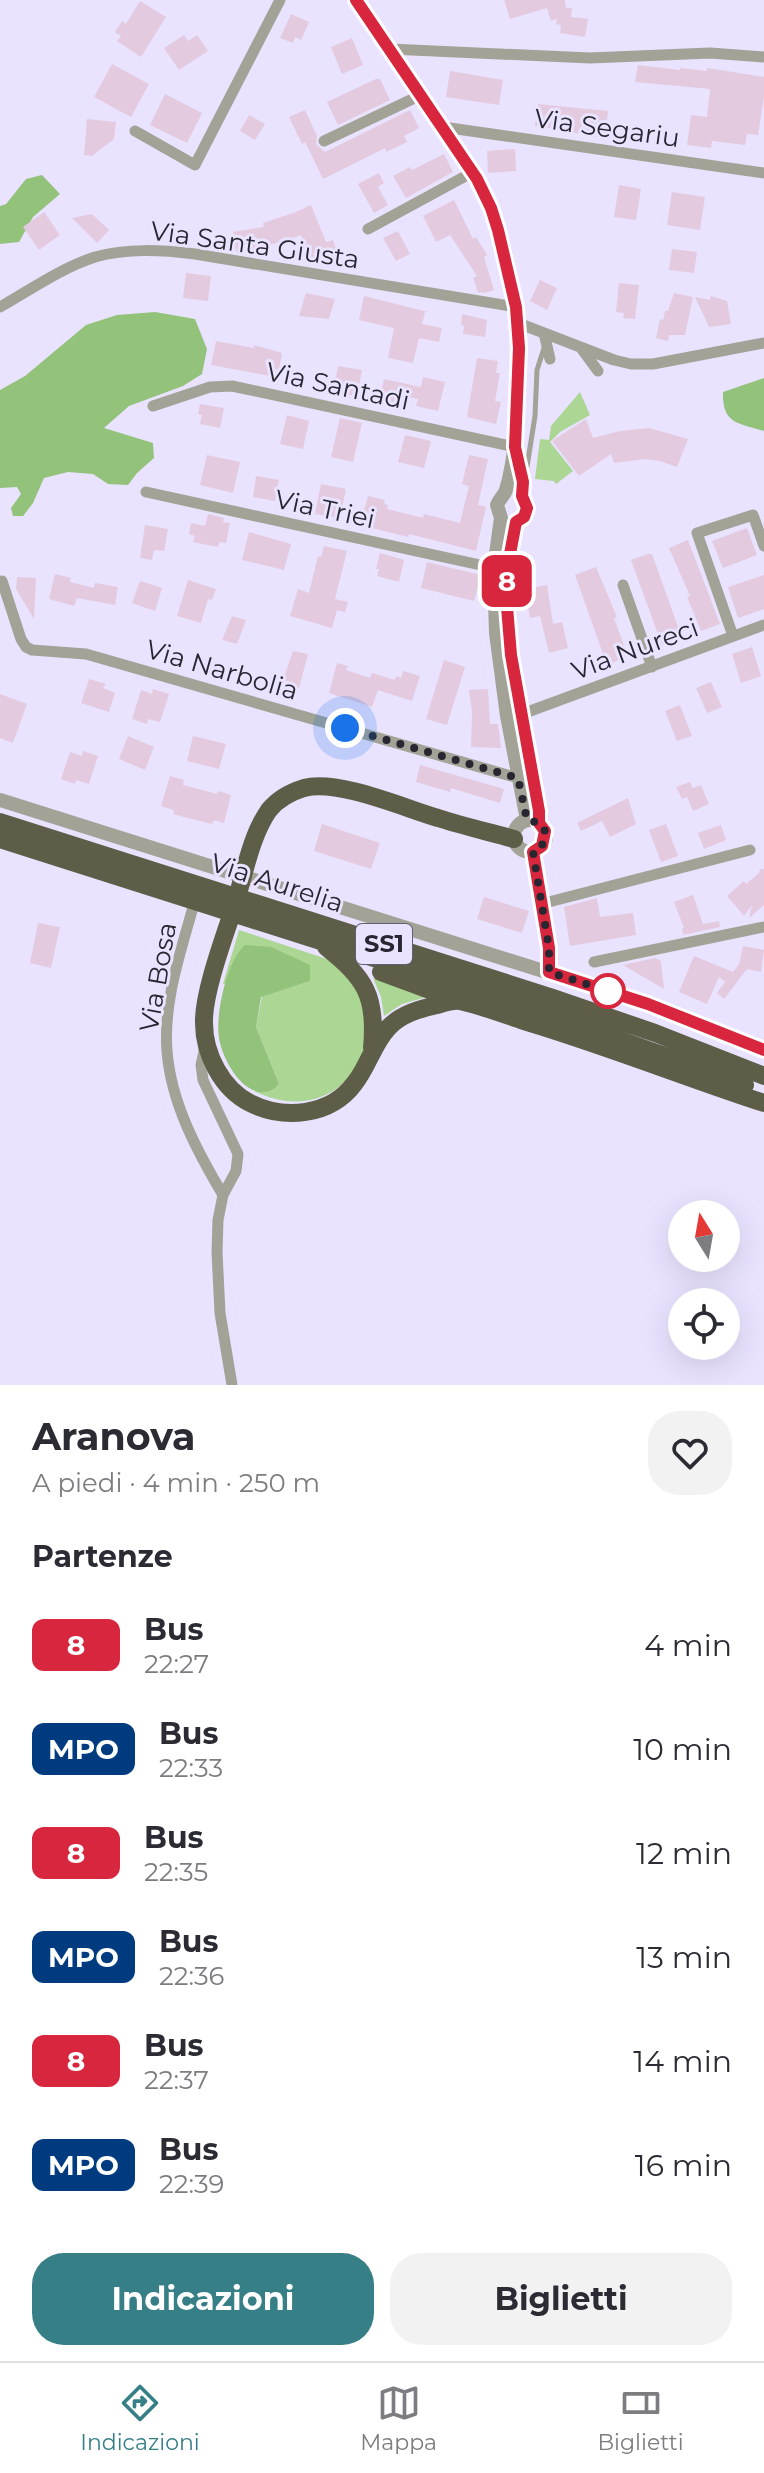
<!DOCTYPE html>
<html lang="it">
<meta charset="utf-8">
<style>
:root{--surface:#fff;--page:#f2f2f3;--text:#2b2b33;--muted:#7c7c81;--line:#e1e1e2;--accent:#377f87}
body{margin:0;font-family:Montserrat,sans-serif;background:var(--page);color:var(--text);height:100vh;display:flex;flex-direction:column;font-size:30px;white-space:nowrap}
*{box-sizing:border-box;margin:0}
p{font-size:26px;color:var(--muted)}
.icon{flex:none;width:44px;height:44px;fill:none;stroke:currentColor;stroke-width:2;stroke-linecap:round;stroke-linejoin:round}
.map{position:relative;height:1385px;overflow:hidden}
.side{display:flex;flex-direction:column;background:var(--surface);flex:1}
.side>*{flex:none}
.badge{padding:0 16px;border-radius:12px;font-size:28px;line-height:52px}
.needle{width:52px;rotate:349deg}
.buttons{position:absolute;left:668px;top:1200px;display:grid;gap:16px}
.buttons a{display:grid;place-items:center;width:72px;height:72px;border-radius:50%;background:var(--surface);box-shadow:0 8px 32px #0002;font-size:40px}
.you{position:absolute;width:40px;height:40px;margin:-20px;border:6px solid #fff;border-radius:50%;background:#1a73e8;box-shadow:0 0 0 12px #1a73e833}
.map>.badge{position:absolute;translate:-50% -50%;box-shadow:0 0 0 4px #fff}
h2{padding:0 32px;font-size:30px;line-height:72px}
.round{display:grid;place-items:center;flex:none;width:84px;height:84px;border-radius:32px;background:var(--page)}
.overview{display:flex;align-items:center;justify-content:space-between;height:136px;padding:0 32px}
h1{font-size:38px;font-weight:700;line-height:60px}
.button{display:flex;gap:16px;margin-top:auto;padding:16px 32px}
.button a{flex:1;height:92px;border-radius:32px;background:var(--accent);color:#fff;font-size:32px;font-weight:700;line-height:92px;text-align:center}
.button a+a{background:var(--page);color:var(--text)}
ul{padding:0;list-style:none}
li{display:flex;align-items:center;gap:24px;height:104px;padding:0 32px}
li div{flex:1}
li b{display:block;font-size:30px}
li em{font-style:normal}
li .badge{min-width:88px;font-weight:700;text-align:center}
.tab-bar{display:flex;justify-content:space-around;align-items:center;height:112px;border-top:2px solid var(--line);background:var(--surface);font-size:22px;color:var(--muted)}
.tab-bar a{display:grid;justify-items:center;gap:4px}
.tab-bar .current{color:var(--accent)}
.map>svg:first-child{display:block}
</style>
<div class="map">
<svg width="764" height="1385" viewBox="0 0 764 1385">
<rect width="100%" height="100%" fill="#e9e3ff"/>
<!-- green -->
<path fill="#abd694" d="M 580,392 L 590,415 L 560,432 L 550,442 L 573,471 L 556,484 L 554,481 L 535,479 L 540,439 L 549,440 L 551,426 Z
M 239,930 L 330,960 L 357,979 C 361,993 371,1021 368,1034 C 358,1093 306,1117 254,1091 L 268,1091 L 279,1084 L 256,1027 L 262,996 L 310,981 L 223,984 Z
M 373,978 L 430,996 L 402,1004 L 384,1016 L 381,997 Z"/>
<!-- forest -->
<path fill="#93c27a" d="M 42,175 L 60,194 L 33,217 L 19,242 L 0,244 L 0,206 L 6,204 L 26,179 Z
M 155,312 L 195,319 L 207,349 L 202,374 L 183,386 L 129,406 L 104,428 L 153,443 L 154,458 L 137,473 L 128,485 L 108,484 L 93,474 L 68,472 L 44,478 L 33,503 L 23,516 L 13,516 L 11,508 L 21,494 L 17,487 L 0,488 L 0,390 L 25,376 L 86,325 L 117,315 Z
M 764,378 L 764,431 C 738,423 722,424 723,392 Z
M 245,945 L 271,947 L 310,965 L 310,981 L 261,997 L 256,1027 L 279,1084 C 276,1087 273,1090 269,1091 C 243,1099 222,1058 219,1038 C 215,1015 227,960 245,945 Z"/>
<!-- building -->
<path fill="#e3cadf" d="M 504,0 L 565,0 L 566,8 L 572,8 L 571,17 L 588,19 L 585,37 L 560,33 L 561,25 L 556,24 L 557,19 L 551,21 L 547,8 L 510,19 Z
M 140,1 L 166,17 L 141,57 L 117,41 L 121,36 L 115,32 L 122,21 L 126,24 Z
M 291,14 L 309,22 L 301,40 L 295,37 L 293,43 L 280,38 Z
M 184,35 L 188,41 L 197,35 L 208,51 L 179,70 L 164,48 Z
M 352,38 L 363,65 L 342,74 L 331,47 Z
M 112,64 L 149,84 L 131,117 L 94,97 Z
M 638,65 L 680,70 L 680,68 L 707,71 L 707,68 L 764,77 L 764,97 L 758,135 L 747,134 L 745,145 L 712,141 L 711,148 L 687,145 L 691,115 L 707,117 L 710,89 L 635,82 Z
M 450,71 L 503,80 L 499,105 L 446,97 Z
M 376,79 L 380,79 L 390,100 L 338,125 L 327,102 Z
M 165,94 L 202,113 L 187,143 L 150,125 Z
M 538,104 L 608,111 L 605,138 L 535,126 Z
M 305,110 L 317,136 L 316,144 L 325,152 L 410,110 L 419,128 L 404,136 L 407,142 L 386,152 L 385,148 L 323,179 L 305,142 L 302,144 L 289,117 Z
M 249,115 L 265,124 L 255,140 L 240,131 Z
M 87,119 L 116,122 L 114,139 L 92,156 L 84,155 Z
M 515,149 L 516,171 L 488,173 L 487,151 Z
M 444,154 L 453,172 L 406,198 L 393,176 L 410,167 L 412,170 Z
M 379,173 L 384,183 L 378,187 L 388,205 L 374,213 L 358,184 Z
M 619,185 L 641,189 L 636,220 L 614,217 Z
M 672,192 L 705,197 L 700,230 L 667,225 Z
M 454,200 L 473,239 L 476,237 L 487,255 L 484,257 L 494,290 L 484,293 L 478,292 L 473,278 L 477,276 L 450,235 L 436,242 L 423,216 Z
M 311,205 L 326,242 L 333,240 L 339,257 L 328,261 L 326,255 L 310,261 L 301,235 L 255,250 L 256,254 L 236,252 L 233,232 L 264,227 L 263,223 L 296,212 Z
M 44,212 L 60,235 L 39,250 L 23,227 Z
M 92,214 L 109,230 L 97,243 L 72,218 Z
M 398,231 L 410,254 L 396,261 L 383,238 Z
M 672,249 L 697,252 L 694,273 L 669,270 Z
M 186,273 L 211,276 L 208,301 L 183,298 Z
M 540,280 L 557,288 L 547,310 L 530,301 Z
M 619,283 L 639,285 L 635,319 L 623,318 L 624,313 L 616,312 Z
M 306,293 L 335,299 L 329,319 L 299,316 Z
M 674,293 L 693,297 L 685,335 L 669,335 L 668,341 L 656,338 L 660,319 L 663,320 L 665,311 L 668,311 Z
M 364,296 L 428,312 L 425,312 L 422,324 L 442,328 L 439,342 L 419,338 L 413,363 L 388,358 L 394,328 L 359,320 Z
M 711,296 L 727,301 L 731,324 L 709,327 L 695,297 L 710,300 Z
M 462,314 L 487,320 L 485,337 L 463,334 L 464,326 L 461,325 Z
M 216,341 L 254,348 L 254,345 L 282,353 L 279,370 L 273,369 L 271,376 L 211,365 Z
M 477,358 L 498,361 L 496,373 L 500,373 L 495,401 L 501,402 L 496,424 L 467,417 Z
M 338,366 L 362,370 L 357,396 L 333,392 Z
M 423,377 L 445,382 L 438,411 L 416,406 L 418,399 L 396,394 L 393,405 L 379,401 L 384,379 L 421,387 Z
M 200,404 L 224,408 L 220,428 L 200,424 L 202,415 L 198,414 Z
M 287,415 L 309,421 L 303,449 L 280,444 Z
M 340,418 L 362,423 L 353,462 L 331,457 Z
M 586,419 L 593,438 L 620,431 L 649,428 L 688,439 L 677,467 L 660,461 L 645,459 L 614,463 L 611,454 L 579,476 L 552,441 Z
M 405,435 L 431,441 L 424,468 L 398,462 Z
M 207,455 L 240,462 L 233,493 L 200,485 Z
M 469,455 L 488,459 L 478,505 L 486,507 L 476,551 L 409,534 L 408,537 L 360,525 L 368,496 L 385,500 L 384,504 L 388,505 L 387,509 L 423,518 L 424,514 L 460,523 L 469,486 L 462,484 Z
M 256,476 L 279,480 L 275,501 L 253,497 Z
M 321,484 L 346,489 L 340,518 L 315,514 Z
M 208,514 L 224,518 L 223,522 L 230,523 L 226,543 L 219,542 L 218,547 L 193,542 L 195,536 L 189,534 L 191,523 L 205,526 Z
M 145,525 L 168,529 L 164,551 L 154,550 L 152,560 L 140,558 Z
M 747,528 L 757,555 L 723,568 L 712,541 Z
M 249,532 L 291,544 L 284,570 L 242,560 Z
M 688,540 L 720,624 L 701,631 L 687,597 L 690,596 L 669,548 Z
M 324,546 L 347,551 L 335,599 L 348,602 L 345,612 L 337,610 L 332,628 L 290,616 L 298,589 L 309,593 L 318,556 L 321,557 Z
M 380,553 L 404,560 L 399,582 L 377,576 L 379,569 L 376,569 Z
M 648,554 L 652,554 L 682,638 L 662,645 L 631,560 Z
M 427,562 L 481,575 L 474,601 L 421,588 Z
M 596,567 L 617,617 L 614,618 L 628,656 L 607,665 L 575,575 Z
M 55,574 L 71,578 L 70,582 L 94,588 L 95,583 L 118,587 L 115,605 L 77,598 L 74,606 L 49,599 Z
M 764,575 L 764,609 L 738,618 L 728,587 Z
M 17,577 L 36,578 L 34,619 L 16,589 Z
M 188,580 L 216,589 L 212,600 L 208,599 L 201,623 L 177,616 Z
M 140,581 L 162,588 L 155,611 L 132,603 Z
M 547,585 L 553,624 L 562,622 L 568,648 L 549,653 L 540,616 L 530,618 L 525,589 Z
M 232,616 L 246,620 L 237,644 L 222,640 Z
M 752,647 L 761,676 L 741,683 L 732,654 Z
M 293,651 L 308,654 L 299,688 L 287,685 L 288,681 L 283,680 Z
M 444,660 L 465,667 L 447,725 L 426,719 Z
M 337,663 L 348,666 L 346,670 L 370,678 L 372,673 L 395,680 L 396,676 L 401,678 L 403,671 L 420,676 L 412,701 L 378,690 L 372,707 L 329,693 Z
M 89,679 L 106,684 L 103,688 L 115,693 L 109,712 L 81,703 Z
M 711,682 L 722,707 L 707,713 L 696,688 Z
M 153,689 L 169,694 L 160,722 L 148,719 L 147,724 L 132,719 L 141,690 L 152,694 Z
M 488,689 L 490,724 L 498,724 L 501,748 L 471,747 L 472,712 L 469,690 Z
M 0,694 L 27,704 L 13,743 L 0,738 Z
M 680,705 L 692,736 L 677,741 L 665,711 Z
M 128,736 L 154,747 L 145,770 L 119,759 Z
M 193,736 L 226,744 L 219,769 L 187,761 Z
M 83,751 L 98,756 L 89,784 L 76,780 L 75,784 L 61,779 L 70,752 L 82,756 Z
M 420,765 L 504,789 L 500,803 L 451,788 L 450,792 L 416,782 Z
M 170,776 L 184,780 L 183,785 L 217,794 L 218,791 L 231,795 L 224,823 L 214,820 L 212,824 L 184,817 L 173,814 L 174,810 L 161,806 Z
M 690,782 L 693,788 L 701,785 L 709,804 L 693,811 L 687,797 L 682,799 L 676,787 Z
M 628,798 L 636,824 L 610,837 L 602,821 L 581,831 L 577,823 Z
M 322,824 L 380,843 L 371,869 L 314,851 Z
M 666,824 L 678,856 L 661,862 L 649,830 Z
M 721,825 L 726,840 L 704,849 L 698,833 Z
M 760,869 L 764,869 L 764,905 L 749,918 L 752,905 L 744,916 L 727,896 L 744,881 L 746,884 L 759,873 Z
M 693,895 L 703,924 L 719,921 L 720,927 L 683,935 L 682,928 L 684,928 L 674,902 Z
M 484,897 L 529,911 L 522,933 L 477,919 Z
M 597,898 L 600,917 L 633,913 L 636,935 L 570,946 L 564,907 Z
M 38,923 L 60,927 L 51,968 L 30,963 Z
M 743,946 L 764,950 L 761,972 L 747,969 L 724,999 L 717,993 L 725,982 L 719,977 L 707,1004 L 679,992 L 694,956 L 733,972 L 739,964 Z
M 655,958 L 661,961 L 664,989 L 623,965 Z"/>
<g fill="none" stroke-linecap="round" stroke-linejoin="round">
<!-- service -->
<path stroke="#a2a296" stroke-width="5" d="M 526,473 L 535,416 L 537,370 L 545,345"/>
<!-- minor -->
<path stroke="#a2a296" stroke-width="11" d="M 390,49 L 590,58 L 710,53 L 764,57
M 443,127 L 764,173
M 135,131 L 195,165 L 280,0
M 324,141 L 421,95
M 368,229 L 473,172
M 0,307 C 30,290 61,268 95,257 C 127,248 162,250 195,254 L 516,307
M 518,323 L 614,360 L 631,364 L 653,364 L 764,343
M 544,333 L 550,359
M 581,348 L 598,371
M 153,406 L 210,387 L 232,386 L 515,447
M 146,492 L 494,568
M 2,581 L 21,639 L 26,647 L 32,650 L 86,654 L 518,778
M 623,585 L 652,667
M 733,636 L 697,533 L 753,515 L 764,546
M 522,714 L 764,625
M 195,900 C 182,948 163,1000 167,1051 C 171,1103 197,1151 223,1195
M 541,904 L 750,850
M 594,962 L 764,927
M 205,1047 L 201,1065 L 203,1080 L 238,1154 L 236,1171 L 223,1195 L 218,1220 L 217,1252 L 220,1313 L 232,1385"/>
<!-- tertiary -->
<path stroke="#a2a296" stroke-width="14" d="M 356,0 L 477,179 C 514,248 520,322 517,399 C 516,430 515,460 506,490 C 504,496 499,499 497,505 L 501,518 L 494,568 L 496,633 L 507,716 L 527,820
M 517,454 L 523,482 L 522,496 L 527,508 L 524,517 L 516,522 L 507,570 L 507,607 L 511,655 L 539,811 L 539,823
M 0,800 L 648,1004 L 764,1050
M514 836a16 16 0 1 1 32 0a16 16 0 1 1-32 0Z
M 533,852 L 549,948 L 549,972"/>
<!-- trunk -->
<path stroke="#5e5e48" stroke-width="18" d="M 0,822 L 550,997 L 655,1033 L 764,1076
M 0,839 L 531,1008 L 745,1085
M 514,839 C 489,832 463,826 438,818 C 404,808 338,779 304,788 C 291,792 278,799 269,810 C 251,836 245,871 236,901 C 226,932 203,992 204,1023 C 204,1054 222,1089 250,1103 C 284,1120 330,1116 354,1084 C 368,1067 373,1044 388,1028 C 401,1014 419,1009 437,1005 C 444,1003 453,1000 460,1001 C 482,1006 503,1014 524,1021 C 605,1045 684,1077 764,1103
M 326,947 C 365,978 377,996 372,1048
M 381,972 L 457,1000"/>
</g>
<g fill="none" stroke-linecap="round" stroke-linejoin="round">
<!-- line casing -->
<g stroke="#fff" stroke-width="18">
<path id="line" d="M 356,0 L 477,179 L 491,208 L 498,230 L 516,307 L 519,348 L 515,447 L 523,482 L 522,496 L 527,508 L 524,517 L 516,522 L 507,570 L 507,607 L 511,655 L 539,811 L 539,823 L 545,831 L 542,846 L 533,852 L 549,948 L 549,972 L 648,1004 L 764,1050"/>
</g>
<!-- line -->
<use href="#line" stroke="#d7263d" stroke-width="12"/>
<!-- walk -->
<path stroke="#282630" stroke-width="8" stroke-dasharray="0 14.4" d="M 345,728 L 518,778 L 527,820 L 539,823 L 545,831 L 542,846 L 533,852 L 549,948 L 549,972 L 608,991"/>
</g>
<!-- markers -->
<circle fill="#fff" stroke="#d7263d" stroke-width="4" cx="608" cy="991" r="16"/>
<g text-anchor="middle" stroke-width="6" stroke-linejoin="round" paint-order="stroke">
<!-- shield labels -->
<rect fill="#e9e3ff" stroke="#625f6e" stroke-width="2" x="356" y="924" width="56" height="40" rx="6"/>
<g font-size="24" font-weight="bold" fill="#282630">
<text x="384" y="952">SS1</text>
</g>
<!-- street labels -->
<g font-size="26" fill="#282630" stroke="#e9e3ff">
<text transform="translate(607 128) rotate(8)" y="9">Via Segariu</text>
<text transform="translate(255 245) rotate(8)" y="9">Via Santa Giusta</text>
<text transform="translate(338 386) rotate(12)" y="9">Via Santadi</text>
<text transform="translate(325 509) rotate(12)" y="9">Via Triei</text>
<text transform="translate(635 649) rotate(-20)" y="9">Via Nureci</text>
<text transform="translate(222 670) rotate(16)" y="9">Via Narbolia</text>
<text transform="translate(277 883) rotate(18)" y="9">Via Aurelia</text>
<text transform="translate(158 977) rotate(-80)" y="9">Via Bosa</text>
</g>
</g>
</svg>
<div class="buttons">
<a><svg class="needle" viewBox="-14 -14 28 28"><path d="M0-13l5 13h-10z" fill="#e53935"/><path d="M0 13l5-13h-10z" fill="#7c7c81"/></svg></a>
<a><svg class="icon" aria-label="locate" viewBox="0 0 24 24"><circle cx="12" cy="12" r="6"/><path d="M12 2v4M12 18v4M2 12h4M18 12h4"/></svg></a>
</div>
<div class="you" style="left:345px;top:728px"></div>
<b class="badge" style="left:507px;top:581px;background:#d7263d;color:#fff">8</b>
</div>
<section class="side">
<div class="overview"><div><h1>Aranova</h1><p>A piedi · 4 min · 250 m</p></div><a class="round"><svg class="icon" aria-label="heart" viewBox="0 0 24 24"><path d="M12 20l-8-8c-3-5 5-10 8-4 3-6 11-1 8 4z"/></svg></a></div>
<h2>Partenze</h2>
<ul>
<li><span class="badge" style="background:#d7263d;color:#fff">8</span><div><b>Bus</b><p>22:27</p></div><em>4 min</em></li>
<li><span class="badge" style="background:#003b80;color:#fff">MPO</span><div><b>Bus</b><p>22:33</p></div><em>10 min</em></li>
<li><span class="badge" style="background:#d7263d;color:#fff">8</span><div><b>Bus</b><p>22:35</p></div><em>12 min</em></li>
<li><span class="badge" style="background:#003b80;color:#fff">MPO</span><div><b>Bus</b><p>22:36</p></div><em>13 min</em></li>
<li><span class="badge" style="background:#d7263d;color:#fff">8</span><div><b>Bus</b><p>22:37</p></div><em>14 min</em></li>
<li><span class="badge" style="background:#003b80;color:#fff">MPO</span><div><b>Bus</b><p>22:39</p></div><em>16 min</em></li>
</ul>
<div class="button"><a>Indicazioni</a><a>Biglietti</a></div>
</section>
<nav class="tab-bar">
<a class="current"><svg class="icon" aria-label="directions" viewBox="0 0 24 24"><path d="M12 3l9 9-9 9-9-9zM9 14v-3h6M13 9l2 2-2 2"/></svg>Indicazioni</a>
<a><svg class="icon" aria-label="map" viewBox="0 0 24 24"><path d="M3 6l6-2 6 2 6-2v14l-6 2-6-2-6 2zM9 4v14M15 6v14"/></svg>Mappa</a>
<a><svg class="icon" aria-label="tickets" viewBox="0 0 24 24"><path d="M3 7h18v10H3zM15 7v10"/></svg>Biglietti</a>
</nav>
